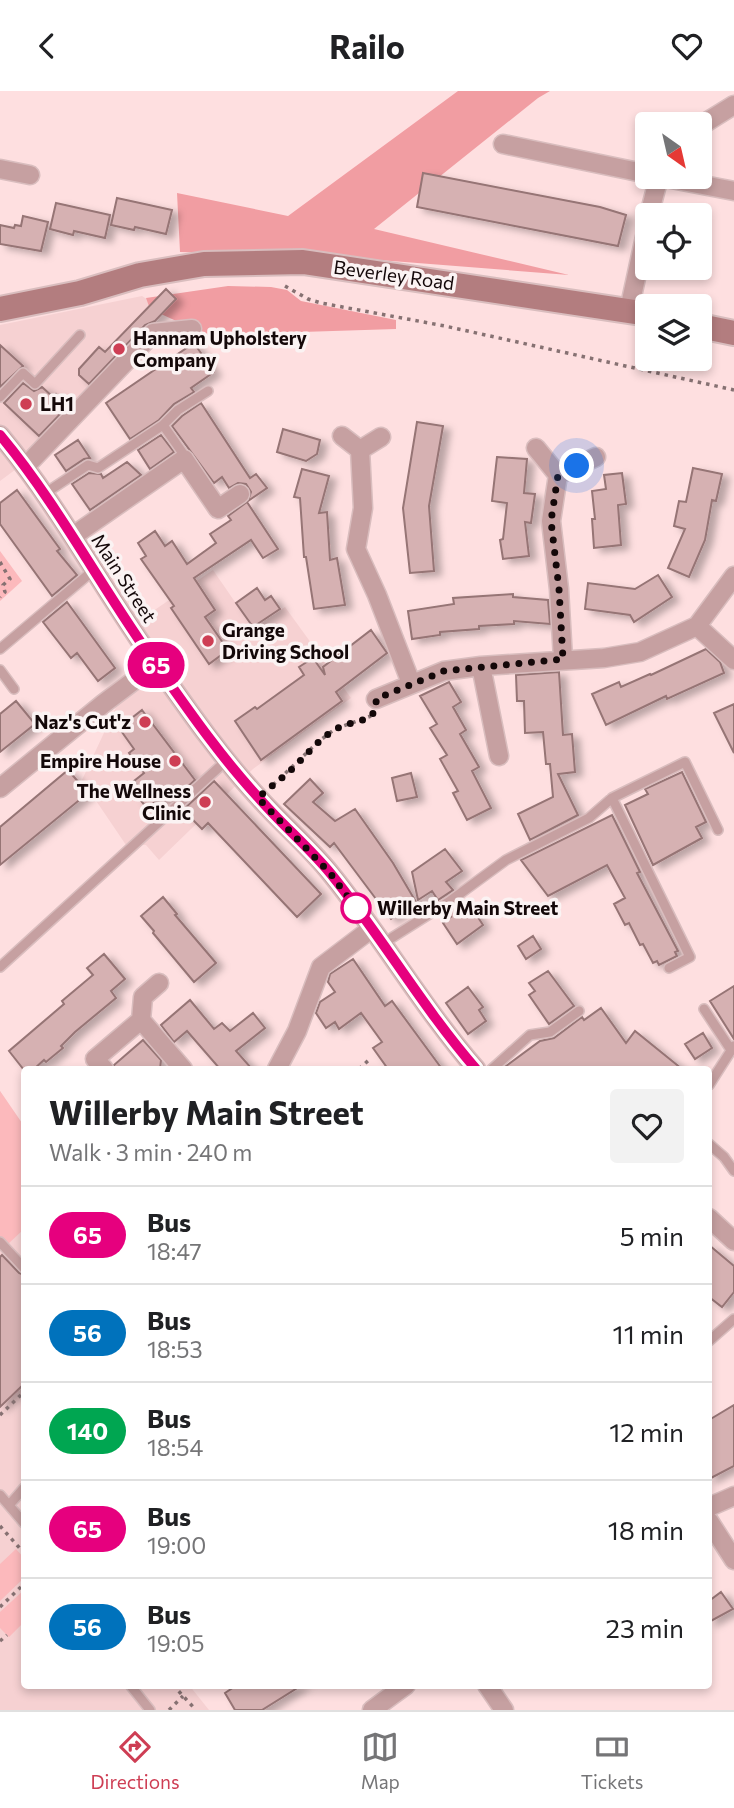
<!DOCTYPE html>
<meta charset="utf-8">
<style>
:root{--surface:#fff;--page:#f2f2f2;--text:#202124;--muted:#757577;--line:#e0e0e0;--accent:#ce3e54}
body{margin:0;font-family:Commissioner,sans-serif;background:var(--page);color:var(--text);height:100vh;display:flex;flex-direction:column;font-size:26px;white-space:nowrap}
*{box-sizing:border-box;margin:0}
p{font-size:23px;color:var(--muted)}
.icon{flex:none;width:38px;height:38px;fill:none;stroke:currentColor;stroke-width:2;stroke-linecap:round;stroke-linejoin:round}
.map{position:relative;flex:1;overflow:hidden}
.side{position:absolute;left:21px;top:975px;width:691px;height:623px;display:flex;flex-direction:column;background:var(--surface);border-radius:7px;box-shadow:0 4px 10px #0003}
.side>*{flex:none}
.badge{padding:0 14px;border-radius:23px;font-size:24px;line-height:46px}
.needle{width:46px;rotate:146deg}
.fabs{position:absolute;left:635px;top:21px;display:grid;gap:14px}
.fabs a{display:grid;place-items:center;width:77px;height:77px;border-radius:7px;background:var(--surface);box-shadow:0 4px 10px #0003;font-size:35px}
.you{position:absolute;width:35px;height:35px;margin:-18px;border:5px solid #fff;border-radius:50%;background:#1a73e8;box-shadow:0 0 0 10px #1a73e833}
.map>.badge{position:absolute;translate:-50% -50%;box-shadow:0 0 0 4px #fff}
.round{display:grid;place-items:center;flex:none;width:74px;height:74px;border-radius:7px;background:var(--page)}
.summary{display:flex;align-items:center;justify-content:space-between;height:119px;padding:0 28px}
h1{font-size:33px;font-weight:700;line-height:52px}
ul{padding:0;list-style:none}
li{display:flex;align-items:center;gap:21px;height:98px;padding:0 28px;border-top:2px solid var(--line)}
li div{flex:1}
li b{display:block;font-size:26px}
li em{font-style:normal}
li .badge{min-width:77px;font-weight:700;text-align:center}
header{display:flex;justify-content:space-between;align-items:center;height:91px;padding:0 28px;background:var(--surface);font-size:32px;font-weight:700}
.dock{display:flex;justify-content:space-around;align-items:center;height:98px;border-top:2px solid var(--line);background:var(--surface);font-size:19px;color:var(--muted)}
.dock a{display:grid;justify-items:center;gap:4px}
.dock .on{color:var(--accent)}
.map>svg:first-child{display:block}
</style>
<header><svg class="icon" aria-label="back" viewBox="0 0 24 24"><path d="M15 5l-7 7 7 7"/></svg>Railo<svg class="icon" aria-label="heart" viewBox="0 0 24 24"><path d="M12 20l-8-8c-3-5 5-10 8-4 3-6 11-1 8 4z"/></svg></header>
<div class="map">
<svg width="734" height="1619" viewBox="0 0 734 1619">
<defs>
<filter id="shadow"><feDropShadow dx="7" dy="4" stdDeviation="3.5" flood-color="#0004"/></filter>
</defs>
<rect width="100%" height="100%" fill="#fedfe0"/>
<!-- built -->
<path fill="#f6d1d2" d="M 142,205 L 162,218 L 41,352 L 39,361 L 0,390 L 0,234 Z
M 213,479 L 253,537 L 285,516 L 351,607 L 253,678 L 159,769 L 146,754 L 126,754 L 82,689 L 117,614 L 147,572 L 140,529 Z
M 0,1000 L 24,1035 L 24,1594 L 189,1594 L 209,1619 L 0,1619 Z"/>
<!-- green -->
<path fill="#fcb9bc" d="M 0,460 L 22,490 L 0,510 Z
M 0,1000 L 24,1035 L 24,1138 L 8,1153 L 0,1146 Z
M 16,1458 L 24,1467 L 24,1487 L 0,1510 L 0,1473 Z
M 24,1499 L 24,1531 L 9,1546 L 0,1537 L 0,1521 Z"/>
<!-- forest -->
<path fill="#f19da2" d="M 458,0 L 550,0 L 538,7 L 374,138 L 569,184 L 328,165 L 180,161 L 177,102 L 288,125 Z
M 228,195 L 271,196 L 287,199 L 301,210 L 396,229 L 396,238 L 207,244 L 150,218 L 146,207 Z"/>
<!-- building -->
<path fill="#d6b1b2" stroke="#967475" stroke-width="2" filter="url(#shadow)" d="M 423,82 L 600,116 L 626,124 L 618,155 L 417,116 Z
M 117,107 L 172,119 L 166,143 L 135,136 L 134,139 L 111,134 Z
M 56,112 L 110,124 L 105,147 L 74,140 L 73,144 L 50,138 Z
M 23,125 L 48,131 L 41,160 L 0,153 L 0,134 L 14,137 L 15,134 L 21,135 Z
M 166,198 L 176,208 L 155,230 L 145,234 L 89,293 L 79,284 L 79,278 L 99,256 L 105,261 Z
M 194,252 L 214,281 L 191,297 L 194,301 L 174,313 L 159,329 L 130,348 L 106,312 Z
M 0,254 L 23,275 L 0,296 Z
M 23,292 L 34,300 L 42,296 L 53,306 L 56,303 L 68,315 L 39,345 L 4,312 Z
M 201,312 L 250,387 L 256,383 L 267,397 L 248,410 L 251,401 L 246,393 L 238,392 L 229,397 L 222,386 L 214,392 L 172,335 L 182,325 Z
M 417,331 L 443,335 L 429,415 L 434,480 L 410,482 L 403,417 Z
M 283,338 L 320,349 L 317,363 L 306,370 L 277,361 Z
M 161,344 L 174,361 L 150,378 L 138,359 Z
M 78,349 L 90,367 L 84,368 L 66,380 L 55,364 Z
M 497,366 L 527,368 L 524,402 L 535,403 L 531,432 L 525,431 L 529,465 L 503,468 L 500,449 L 503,448 L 507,412 L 492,410 Z
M 127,371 L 141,384 L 90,419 L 72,393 L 89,382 L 101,383 L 103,387 Z
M 693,377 L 722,383 L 716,410 L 712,409 L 705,449 L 689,486 L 668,477 L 685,438 L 674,435 L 679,410 L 686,411 Z
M 302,378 L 329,385 L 319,422 L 327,421 L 330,469 L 337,467 L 345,514 L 314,518 L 306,466 L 304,466 L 300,407 L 294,406 Z
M 622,382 L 626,413 L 618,414 L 621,454 L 594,457 L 592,428 L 595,428 L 592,400 L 606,398 L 604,384 Z
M 17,399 L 60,458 L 57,460 L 77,484 L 52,505 L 0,433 L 0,412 Z
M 247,411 L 278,458 L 263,467 L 251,449 L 194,487 L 215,519 L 205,526 L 228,559 L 209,573 L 171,517 L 174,515 L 141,468 L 146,465 L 138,452 L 155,440 L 165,455 L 172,450 L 187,473 L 216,452 L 210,443 L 231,429 L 228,425 Z
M 658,484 L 672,506 L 634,531 L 630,524 L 585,518 L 588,492 L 635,498 Z
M 257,497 L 265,509 L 271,505 L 280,518 L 253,536 L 236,512 Z
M 513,503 L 513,506 L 548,509 L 550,533 L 514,530 L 514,533 L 479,535 L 479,538 L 440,541 L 440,544 L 412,548 L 408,520 L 454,513 L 453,507 Z
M 67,511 L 115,577 L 98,590 L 77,562 L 71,567 L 43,531 Z
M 371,539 L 387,562 L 336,601 L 342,610 L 261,669 L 235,630 L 255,616 L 257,618 L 304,584 L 299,576 L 313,567 L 325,584 L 323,576 Z
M 706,558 L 720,571 L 724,582 L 667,608 L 666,605 L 606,634 L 592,603 L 619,591 L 621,596 L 650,583 L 651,584 Z
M 559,581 L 563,644 L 572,643 L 575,681 L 558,683 L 578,724 L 530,749 L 518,723 L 553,706 L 550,673 L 546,673 L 543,641 L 525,642 L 524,610 L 517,610 L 516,584 Z
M 449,591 L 461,611 L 453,616 L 466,639 L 460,643 L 479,676 L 472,680 L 491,717 L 467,729 L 453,702 L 458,700 L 440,668 L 447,664 L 430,637 L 437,633 L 420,605 Z
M 16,610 L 35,633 L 0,661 L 0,623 Z
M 734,613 L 734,662 L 714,622 Z
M 142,619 L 195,689 L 173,709 L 169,705 L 162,710 L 160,707 L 147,717 L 137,705 L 142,701 L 134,690 L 144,682 L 129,662 L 134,658 L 119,637 Z
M 68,679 L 88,702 L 0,774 L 0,736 Z
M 682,681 L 706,731 L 696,736 L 702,747 L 653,774 L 625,714 L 648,703 L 645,698 Z
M 411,682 L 417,706 L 397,710 L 392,687 Z
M 310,688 L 323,702 L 313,711 L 335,730 L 355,718 L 393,772 L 416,811 L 391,828 L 334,752 L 330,756 L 284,713 Z
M 214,690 L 321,803 L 297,826 L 208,732 L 202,738 L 183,719 Z
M 612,724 L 640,781 L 637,782 L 678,860 L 675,861 L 677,865 L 659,874 L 657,870 L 653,872 L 643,853 L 640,854 L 629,832 L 625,834 L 614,813 L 625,807 L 607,774 L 548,805 L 521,769 Z
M 445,758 L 462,780 L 446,791 L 453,799 L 438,809 L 432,800 L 418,809 L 412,781 Z
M 163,806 L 177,823 L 175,824 L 216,872 L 194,891 L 153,842 L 154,840 L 141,825 Z
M 461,811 L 465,817 L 470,814 L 483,834 L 457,853 L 443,832 L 451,826 L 446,821 Z
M 533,845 L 541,858 L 526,868 L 518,855 Z
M 104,863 L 125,888 L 111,900 L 116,907 L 75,941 L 61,955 L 63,957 L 46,971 L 44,969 L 34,978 L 24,979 L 9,960 L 64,913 L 62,910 L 93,884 L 87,877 Z
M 353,868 L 385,915 L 392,910 L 442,978 L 388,978 L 373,957 L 382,951 L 361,922 L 339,938 L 335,931 L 326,937 L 316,922 L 320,911 L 335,901 L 328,891 L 330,883 Z
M 548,880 L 574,915 L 549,933 L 529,904 L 535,900 L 529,892 Z
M 734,895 L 734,948 L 710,910 Z
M 468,896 L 483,916 L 479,919 L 486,930 L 468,943 L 446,912 Z
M 190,909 L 214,938 L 222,932 L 230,940 L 253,922 L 265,937 L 236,960 L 252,978 L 220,978 L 187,940 L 174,951 L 161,934 Z
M 601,917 L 626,952 L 635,940 L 682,978 L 502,978 L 540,950 L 554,947 L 582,926 L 584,929 Z
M 703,942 L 712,957 L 695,968 L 685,953 Z
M 143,949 L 161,969 L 160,978 L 115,978 L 114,974 Z
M 709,1154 L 734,1175 L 734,1201 L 722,1216 L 709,1206 Z
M 2,1164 L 19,1182 L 24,1184 L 24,1293 L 0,1316 L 0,1166 Z
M 734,1314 L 734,1375 L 709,1388 L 709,1329 Z
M 721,1501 L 733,1518 L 709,1531 L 709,1510 Z
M 237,1594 L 302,1594 L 262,1619 L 235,1619 L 225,1602 Z"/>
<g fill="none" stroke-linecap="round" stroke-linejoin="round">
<!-- lane casing -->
<g stroke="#d9bdbe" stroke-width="12">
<path id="lane" d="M 0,306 L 23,282 L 35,293 L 80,244
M 163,334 L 182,361
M 44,403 L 88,374 L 98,377 L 163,334 L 178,319 L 208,300
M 0,558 L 95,478
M 0,579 L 14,598
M 612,707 L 690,866 L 669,877
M 382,853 L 450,810 L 506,769 L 589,727 L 612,707 L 685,671 L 718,739
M 0,876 L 227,669
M 704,918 L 731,959
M 492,978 L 530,944 L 550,941 L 579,920
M 709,994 L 734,955
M 709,1053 L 724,1066 L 734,1080
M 0,1151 L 24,1177
M 709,1250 L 734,1228
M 0,1404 L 24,1432
M 10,1413 L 24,1397
M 130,1594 L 150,1619"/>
</g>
<!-- street casing -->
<g stroke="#d9bdbe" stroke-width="21">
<path id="street" d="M 700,35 L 734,14
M 503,53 L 648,83
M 0,78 L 30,84
M 661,86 L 734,100
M 649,124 L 659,86
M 629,219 L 648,132
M 0,344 C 60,416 103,500 158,576 C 189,620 221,666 258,706 C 281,732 309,755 331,783 C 382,846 423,917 476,978
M 342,345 L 360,359 L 381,346
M 536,357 L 558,384 L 596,366
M 360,359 L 363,417 L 356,458 L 377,504 L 411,592
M 25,376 L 153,242 L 192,238
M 558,384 L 551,430 L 559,498 L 563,568
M 73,445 L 184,368 L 218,418 L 240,403
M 697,535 L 734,569
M 481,575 L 499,665
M 376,608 L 444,580 L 481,575 L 604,567 L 640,561 L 697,535 L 734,485
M 0,697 L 103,613 L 156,573
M 159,892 L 143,906 L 141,929 L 183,978
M 104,978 L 95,968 L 141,929
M 277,978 L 297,940 L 321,876 L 371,838
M 709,1127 L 734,1150
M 709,1416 L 734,1405
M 709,1430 L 734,1469
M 487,1594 L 504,1619
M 372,1619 L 406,1594"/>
</g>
<!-- secondary casing -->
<g stroke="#d9bdbe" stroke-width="28">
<path id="secondary" d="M 0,218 L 80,202 L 140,184 L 204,173 L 303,171 L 648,223
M 700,235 L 734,242"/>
</g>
<!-- path -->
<path stroke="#867172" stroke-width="3.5" stroke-dasharray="3.5 5" stroke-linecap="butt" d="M 285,195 L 308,208 L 321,212 L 445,235 L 734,299
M 0,471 L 10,488 L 3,494 L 5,501 L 0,506
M 273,694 L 318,651 L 335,638 L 371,625
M 359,978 L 371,967
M 0,1324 L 24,1301
M 0,1435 L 24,1462
M 0,1516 L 24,1493
M 0,1550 L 7,1544
M 173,1594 L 196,1619
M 169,1619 L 183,1605"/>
<!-- lane -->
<use href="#lane" stroke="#c6a0a1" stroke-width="9"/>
<!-- street -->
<use href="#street" stroke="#c6a0a1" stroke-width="18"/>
<!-- secondary -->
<use href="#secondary" stroke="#b37d7f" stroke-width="24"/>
</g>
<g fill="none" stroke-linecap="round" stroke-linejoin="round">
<!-- line casing -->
<g stroke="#fff" stroke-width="16">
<path id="line" d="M 0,344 C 60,416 103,500 158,576 C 189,620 221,666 258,706 C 281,733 308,755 331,783 C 382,846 423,917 476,978"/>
</g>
<!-- line -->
<use href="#line" stroke="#e6007e" stroke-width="10"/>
<!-- walk -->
<path stroke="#140809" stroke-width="7" stroke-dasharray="0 12.6" d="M 356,817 L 359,821 L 330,782 L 258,707 C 269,697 281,688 292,678 C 307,664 319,647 338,637 C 355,628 378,633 376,608 L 444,580 L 563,568 L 559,498 L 551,430 L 558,384 L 577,375"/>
</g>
<!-- markers -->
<g fill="#ce3e54" stroke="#fbf3f3" stroke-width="2.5">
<circle cx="119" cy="258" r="7"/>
<circle cx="26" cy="313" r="7"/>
<circle cx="208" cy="550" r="7"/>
<circle cx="145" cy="631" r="7"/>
<circle cx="175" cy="670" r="7"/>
<circle cx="205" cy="711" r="7"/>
</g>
<circle fill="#fff" stroke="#e6007e" stroke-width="3.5" cx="356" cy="817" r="14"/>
<g text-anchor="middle" stroke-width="7" stroke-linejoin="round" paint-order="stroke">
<!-- street labels -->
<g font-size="19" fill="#140809" stroke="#fbf3f3">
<text transform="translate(394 184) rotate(8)" y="7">Beverley Road</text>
<text transform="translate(124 487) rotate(57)" y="7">Main Street</text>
</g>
<!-- poi labels -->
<g font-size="19" font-weight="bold" fill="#140809" stroke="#fbf3f3" text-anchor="start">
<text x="133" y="254">Hannam Upholstery<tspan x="133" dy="22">Company</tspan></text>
<text x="40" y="320">LH1</text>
<text x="222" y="546">Grange<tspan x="222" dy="22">Driving School</tspan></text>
<text x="131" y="638" text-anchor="end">Naz's Cut'z</text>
<text x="161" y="677" text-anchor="end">Empire House</text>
<text x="191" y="707" text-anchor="end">The Wellness<tspan x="191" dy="22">Clinic</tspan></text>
</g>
<!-- stop labels -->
<g font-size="19" font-weight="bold" fill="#140809" stroke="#fbf3f3" text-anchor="start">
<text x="377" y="824">Willerby Main Street</text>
</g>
</g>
</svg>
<div class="fabs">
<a><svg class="needle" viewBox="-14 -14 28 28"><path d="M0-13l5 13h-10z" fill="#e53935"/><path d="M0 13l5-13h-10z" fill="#757577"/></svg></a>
<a><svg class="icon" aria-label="locate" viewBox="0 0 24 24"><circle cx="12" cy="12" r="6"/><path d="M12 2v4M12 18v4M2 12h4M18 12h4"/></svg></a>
<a><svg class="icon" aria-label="layers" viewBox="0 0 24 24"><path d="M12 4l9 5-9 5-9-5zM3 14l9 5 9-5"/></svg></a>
</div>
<div class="you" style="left:577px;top:375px"></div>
<b class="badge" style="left:156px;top:574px;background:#e6007e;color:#fff">65</b>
<section class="side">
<div class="summary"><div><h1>Willerby Main Street</h1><p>Walk · 3 min · 240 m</p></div><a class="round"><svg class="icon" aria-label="heart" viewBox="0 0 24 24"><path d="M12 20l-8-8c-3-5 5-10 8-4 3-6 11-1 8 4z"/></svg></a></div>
<ul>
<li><span class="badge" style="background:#e6007e;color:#fff">65</span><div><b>Bus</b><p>18:47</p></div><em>5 min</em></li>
<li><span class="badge" style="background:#0072bc;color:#fff">56</span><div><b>Bus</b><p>18:53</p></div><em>11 min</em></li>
<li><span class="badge" style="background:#00a651;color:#fff">140</span><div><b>Bus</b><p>18:54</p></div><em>12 min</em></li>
<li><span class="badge" style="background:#e6007e;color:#fff">65</span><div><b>Bus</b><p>19:00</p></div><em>18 min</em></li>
<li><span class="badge" style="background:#0072bc;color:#fff">56</span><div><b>Bus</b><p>19:05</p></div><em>23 min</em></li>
</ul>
</section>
</div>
<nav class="dock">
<a class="on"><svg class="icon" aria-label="directions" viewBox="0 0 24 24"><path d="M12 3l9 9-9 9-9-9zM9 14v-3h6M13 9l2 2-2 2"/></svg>Directions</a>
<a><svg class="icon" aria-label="map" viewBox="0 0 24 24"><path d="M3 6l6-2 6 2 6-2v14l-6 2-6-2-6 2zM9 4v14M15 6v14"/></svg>Map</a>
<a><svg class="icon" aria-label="tickets" viewBox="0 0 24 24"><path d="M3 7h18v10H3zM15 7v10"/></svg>Tickets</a>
</nav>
